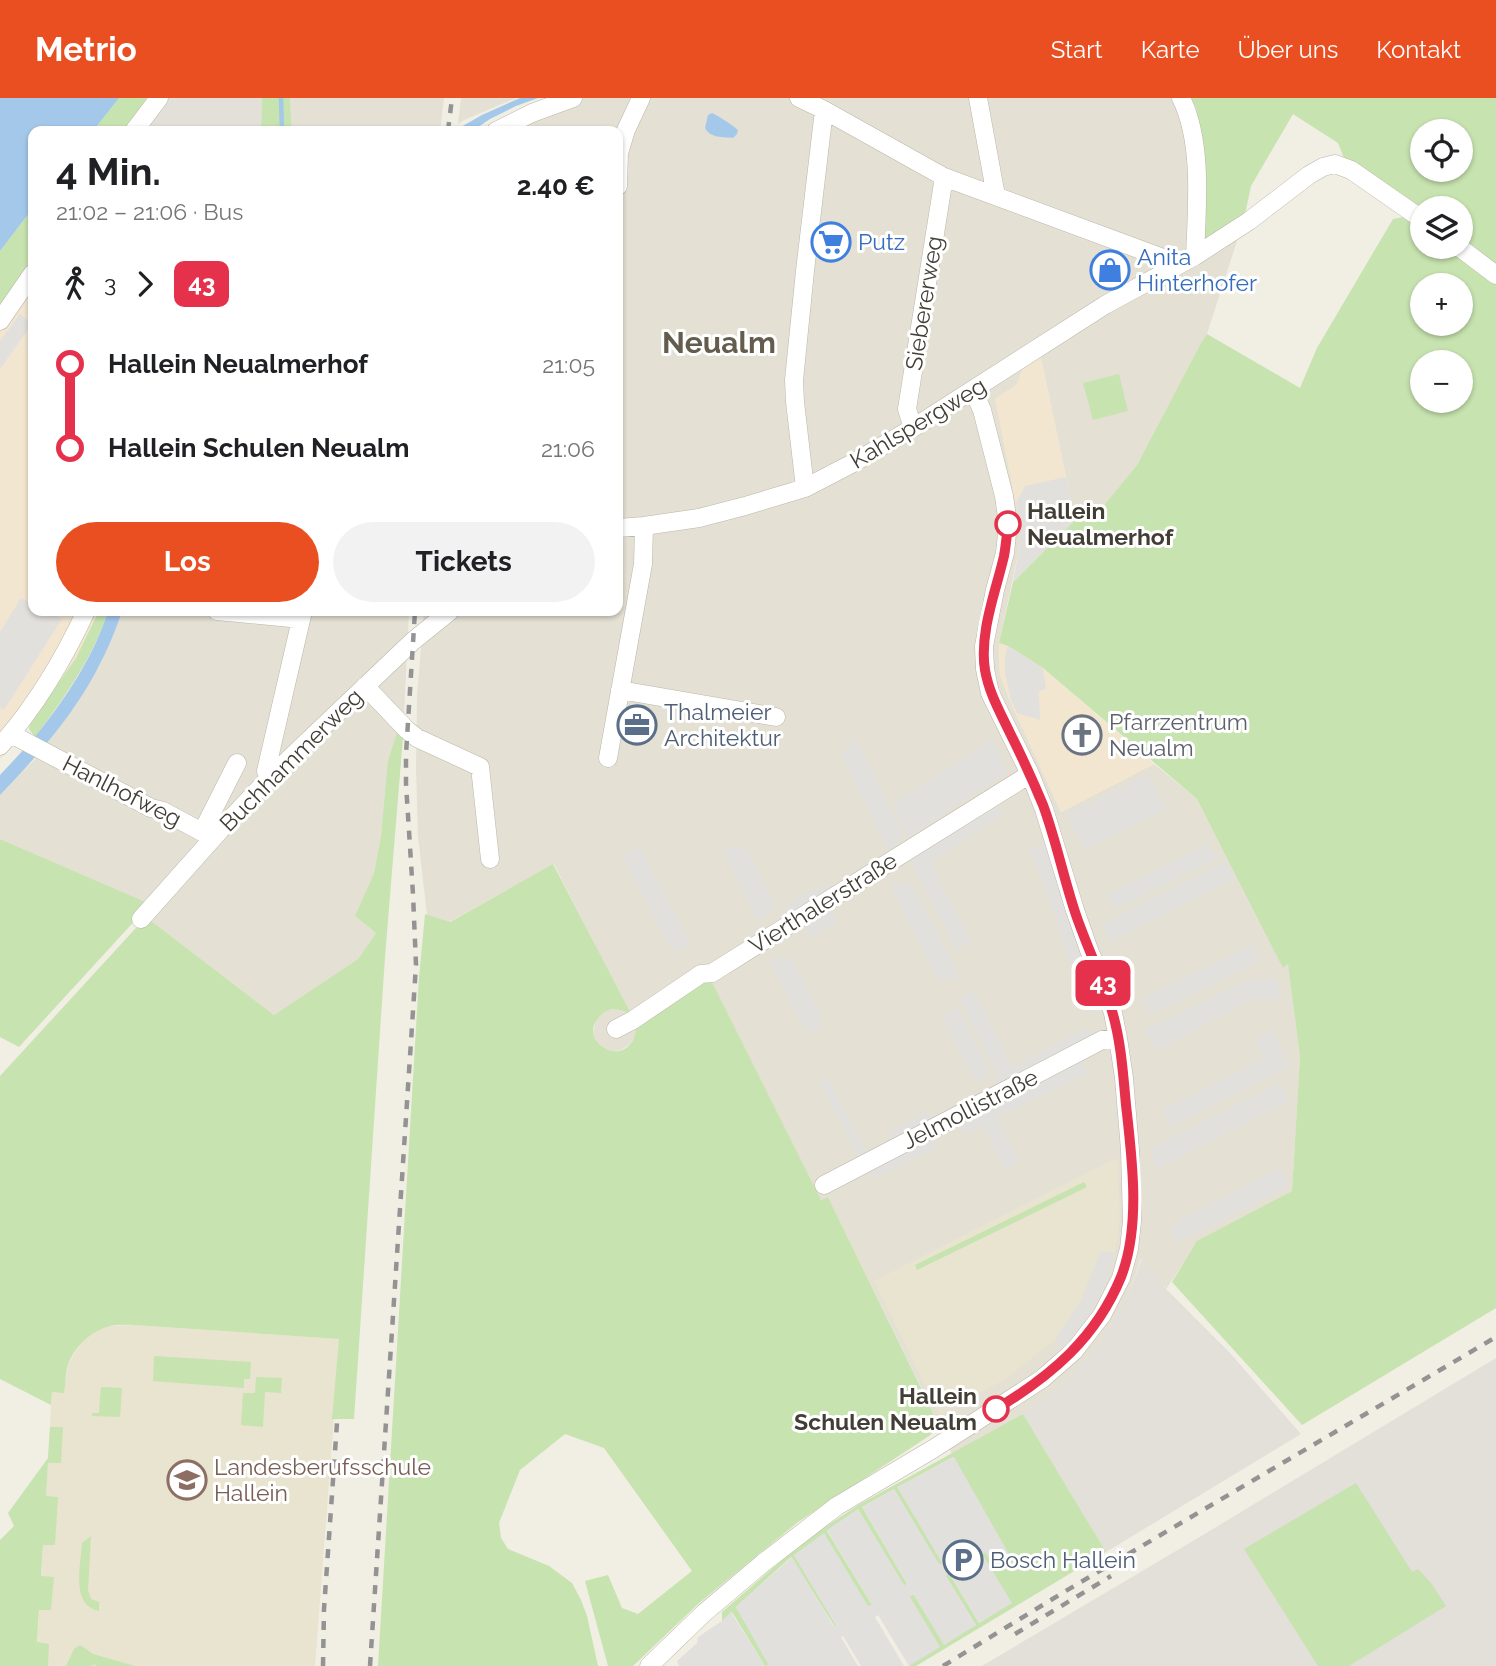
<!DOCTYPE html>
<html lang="de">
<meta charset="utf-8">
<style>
:root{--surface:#fff;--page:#f2f2f2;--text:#202124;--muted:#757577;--accent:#ea4f22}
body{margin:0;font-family:Raleway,sans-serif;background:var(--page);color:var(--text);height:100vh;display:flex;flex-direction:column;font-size:26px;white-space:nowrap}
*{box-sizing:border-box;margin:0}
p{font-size:23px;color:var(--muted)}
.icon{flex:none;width:38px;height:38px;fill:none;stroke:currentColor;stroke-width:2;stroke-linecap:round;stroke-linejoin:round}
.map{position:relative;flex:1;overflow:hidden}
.side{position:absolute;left:28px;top:28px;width:595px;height:490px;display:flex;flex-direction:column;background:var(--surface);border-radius:14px;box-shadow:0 2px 5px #0004}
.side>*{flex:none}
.badge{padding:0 14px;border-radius:10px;font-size:24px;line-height:46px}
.tools{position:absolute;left:1410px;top:21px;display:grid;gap:14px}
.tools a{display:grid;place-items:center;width:63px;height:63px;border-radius:50%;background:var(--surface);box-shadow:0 2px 5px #0004;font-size:35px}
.map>.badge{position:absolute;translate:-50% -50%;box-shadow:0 0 0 4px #fff}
.legs{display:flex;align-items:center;gap:10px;height:77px;padding:0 28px;font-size:23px}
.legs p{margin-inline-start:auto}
.overview{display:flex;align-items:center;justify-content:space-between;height:119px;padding:0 28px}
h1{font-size:38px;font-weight:700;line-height:52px}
.primary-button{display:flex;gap:14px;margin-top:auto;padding:14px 28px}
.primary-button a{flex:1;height:80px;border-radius:42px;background:var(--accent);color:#fff;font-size:28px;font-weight:700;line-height:80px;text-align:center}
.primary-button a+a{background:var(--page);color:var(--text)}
ul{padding:0 28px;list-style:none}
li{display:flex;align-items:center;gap:24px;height:84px;font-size:26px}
li i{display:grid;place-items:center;width:10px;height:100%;margin:0 9px;background:currentColor}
li i::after{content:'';width:18px;height:18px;margin:-9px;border:5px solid;border-radius:50%;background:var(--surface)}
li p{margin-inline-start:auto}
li:first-child i{background:linear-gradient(#0000 50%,currentColor 0)}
li:last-child i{background:linear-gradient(currentColor 50%,#0000 0)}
header{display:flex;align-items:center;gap:42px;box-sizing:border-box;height:98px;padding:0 35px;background:var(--accent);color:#fff}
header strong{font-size:33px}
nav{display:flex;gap:38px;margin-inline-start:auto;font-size:24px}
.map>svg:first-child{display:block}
</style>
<header>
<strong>Metrio</strong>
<nav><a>Start</a><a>Karte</a><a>Über uns</a><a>Kontakt</a></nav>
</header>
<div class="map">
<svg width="1496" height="1568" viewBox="0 0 1496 1568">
<rect width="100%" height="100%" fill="#f1eee4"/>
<!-- residential -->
<path fill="#e4e0d3" d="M 290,0 L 444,0 L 440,33 L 292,33 Z
M 461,0 L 516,0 L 464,22 L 458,26 Z
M 549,0 L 1191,0 L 1196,9 L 1201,38 L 1244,121 L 1207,236 L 1201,245 L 1137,367 L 1096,417 L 1075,422 L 1040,255 L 1025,265 L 1017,286 L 1016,405 L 1020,428 L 1020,446 L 999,545 L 999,557 L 1000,577 L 1009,601 L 1061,714 L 1154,666 L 1197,701 L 1284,869 L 1288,865 L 1300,959 L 1292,1093 L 1198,1143 L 1166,1191 L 1141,1160 L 1129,1196 L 1100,1244 L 1063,1286 L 1023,1316 L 952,1356 L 937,1331 L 936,1320 L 828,1099 L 821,1102 L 636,936 L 630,946 L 621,952 L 609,954 L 598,947 L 593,935 L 596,922 L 605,912 L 619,911 L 629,915 L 554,766 L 449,824 L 427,817 L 418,738 L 416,671 L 417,598 L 424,513 L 618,513 L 618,33 L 483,33 Z
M 122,513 L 409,513 L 403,639 L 385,703 L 381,738 L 374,775 L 355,818 L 376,835 L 358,861 L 274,917 L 146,819 L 149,806 L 0,741 L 0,697 L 37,659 L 73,611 L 101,565 Z"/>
<!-- commercial -->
<path fill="#f2e6d0" d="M 26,197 L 33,202 L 33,513 L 99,513 L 76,560 L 13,648 L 0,661 L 0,208 Z
M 1040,255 L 1075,422 L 1013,484 L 1020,446 L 1020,428 L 995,301 L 1017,286 L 1025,265 Z
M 999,545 L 1008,548 L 1043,570 L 1154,666 L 1061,714 L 1009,601 L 1000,577 Z"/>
<!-- industrial -->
<path fill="#e3dfd9" d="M 147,0 L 262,0 L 261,33 L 123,33 Z
M 1142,1160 L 1165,1186 L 1163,1188 L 1229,1254 L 1301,1336 L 1106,1454 L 1023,1316 L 1063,1286 L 1100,1244 L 1129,1196 Z
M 1496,1260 L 1496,1568 L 982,1568 L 1203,1437 Z"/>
<!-- education -->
<path fill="#e9e4cf" d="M 1117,1060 L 1120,1120 L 1115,1155 L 1100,1154 L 1082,1201 L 1055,1242 L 1004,1282 L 940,1317 L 874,1183 Z
M 134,1227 L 340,1241 L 315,1568 L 36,1568 L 52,1294 L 64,1294 L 68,1267 L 75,1254 L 85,1242 L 95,1234 L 108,1228 Z"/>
<!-- green -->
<path fill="#c7e3af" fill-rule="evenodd" d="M 119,0 L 147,0 L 123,33 L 93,33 Z
M 262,0 L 290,0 L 292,33 L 261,33 Z
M 1191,0 L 1496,0 L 1496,171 L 1461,145 L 1461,110 L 1423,110 L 1423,116 L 1344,60 L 1338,45 L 1293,16 L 1251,88 L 1244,121 L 1204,147 L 1201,38 L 1196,9 ZM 1423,33 L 1461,33 L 1461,72 L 1423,72 Z
M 33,110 L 33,160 L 0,208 L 0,153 Z
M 1404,119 L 1423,130 L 1423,149 L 1449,149 L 1496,184 L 1496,1210 L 1302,1327 L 1172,1184 L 1197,1143 L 1292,1093 L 1300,959 L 1288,866 L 1283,870 L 1197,701 L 1043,570 L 1008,548 L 999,545 L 1013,484 L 1075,422 L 1096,417 L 1137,367 L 1201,245 L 1207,236 L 1300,290 L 1317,250 L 1393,121 ZM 1423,187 L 1461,187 L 1461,226 L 1423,226 ZM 1423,264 L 1461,264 L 1461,303 L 1423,303 Z
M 1119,276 L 1128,313 L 1093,322 L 1083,285 Z
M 99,513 L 108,513 C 93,560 64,600 35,639 L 29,631 L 30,625 L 76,560 Z
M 397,635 L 403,639 L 385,859 L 354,1321 L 332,1321 L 339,1241 L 134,1227 C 125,1227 115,1226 107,1229 C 90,1234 73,1251 68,1267 C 65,1275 66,1286 64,1295 L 52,1294 L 51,1307 L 0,1281 L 0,978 L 146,819 L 274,917 L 358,861 L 376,835 L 355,818 L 374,775 L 381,738 L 388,663 Z
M 0,741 L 150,806 L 19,949 L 0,939 Z
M 553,766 L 631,916 C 620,911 609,908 600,918 C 573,945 634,978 637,925 L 703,882 L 713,886 L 821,1102 L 828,1099 L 936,1321 L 937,1331 L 929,1338 L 798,1424 L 699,1505 L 633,1568 L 608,1568 L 585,1483 L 608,1477 L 622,1510 L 638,1516 L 692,1473 L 604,1350 L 565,1336 L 520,1372 L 499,1425 L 501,1440 L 508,1451 L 549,1468 L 572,1485 L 581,1502 L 587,1518 L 598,1568 L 378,1568 L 419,880 L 425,816 L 450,824 Z
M 1084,1084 L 1087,1089 L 917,1172 L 915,1167 Z
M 154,1258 L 251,1264 L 250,1281 L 244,1281 L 244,1290 L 153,1283 Z
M 256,1279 L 282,1280 L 281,1295 L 265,1294 L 263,1329 L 241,1327 L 243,1295 L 255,1295 Z
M 101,1289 L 122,1290 L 120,1319 L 92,1318 L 92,1315 L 99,1315 Z
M 1023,1316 L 1106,1454 L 916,1568 L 909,1568 L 910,1498 L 914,1496 L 944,1546 L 976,1527 L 945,1477 L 949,1475 L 979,1525 L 1011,1505 L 982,1456 L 985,1454 L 953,1359 L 898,1389 L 943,1465 L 939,1467 L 894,1391 L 862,1409 L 907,1486 L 904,1488 L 858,1411 L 827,1433 L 872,1507 L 869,1509 L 794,1457 L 837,1528 L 835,1529 L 791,1459 L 736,1509 L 770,1567 L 765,1568 L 732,1514 L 722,1523 L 722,1514 L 789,1456 L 822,1431 L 860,1406 Z
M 50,1329 L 63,1329 L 61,1365 L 48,1365 L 46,1398 L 58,1399 L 55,1447 L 43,1447 L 41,1478 L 54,1479 L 51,1512 L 39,1512 L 37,1544 L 49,1546 L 48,1568 L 0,1568 L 0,1442 L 14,1428 L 8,1415 L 48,1360 Z
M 1356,1385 L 1412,1474 L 1418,1471 L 1431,1485 L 1446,1508 L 1349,1568 L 1318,1568 L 1244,1451 Z
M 91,1438 L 88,1492 L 91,1501 L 99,1504 L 99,1513 C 70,1507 81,1467 82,1445 Z
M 78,1548 L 82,1548 L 93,1556 L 135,1568 L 96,1568 L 95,1566 L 91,1568 L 66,1568 L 74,1551 Z"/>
<!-- parking -->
<path fill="#e2e0dc" d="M 20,216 L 32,226 L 0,271 L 0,243 Z
M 1066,379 L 1075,422 L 1013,484 L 1020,446 L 1020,428 L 1016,405 L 1025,388 Z
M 21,500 L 33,507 L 33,513 L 42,513 L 48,517 L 50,514 L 62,521 L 4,612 L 0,609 L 0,534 Z
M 1008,548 L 1043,570 L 1046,591 L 1039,593 L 1040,622 L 1017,615 L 1011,602 L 1005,574 L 1005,558 Z
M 855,638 L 903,736 L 895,749 L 888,753 L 841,657 Z
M 993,641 L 1007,675 L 908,739 L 892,706 Z
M 1149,676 L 1166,711 L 1084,752 L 1067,717 Z
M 993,698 L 1004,716 L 930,764 L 971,843 L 957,853 L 905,753 Z
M 1054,742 L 1096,869 L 1073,877 L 1047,795 L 1029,751 Z
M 1209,745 L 1217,761 L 1114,812 L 1107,796 Z
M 734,748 L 746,749 L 776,808 L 767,818 L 758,823 L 723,753 Z
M 640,749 L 691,846 L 673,855 L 622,758 Z
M 1227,763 L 1235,780 L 1111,844 L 1102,826 Z
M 830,783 L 826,803 L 838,824 L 811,841 L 800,820 L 789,818 L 789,804 Z
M 911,784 L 960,880 L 938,882 L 890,789 L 900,785 Z
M 1253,846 L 1261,862 L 1151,917 L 1143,900 Z
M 778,859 L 792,860 L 820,915 L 821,932 L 815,934 L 805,933 L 769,862 Z
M 1263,880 L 1277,881 L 1281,901 L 1254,901 L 1156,953 L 1145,932 L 1246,883 Z
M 974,892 L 1012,969 L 1087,929 L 1096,946 L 1079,955 L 1089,975 L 997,1020 L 1019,1063 L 1005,1072 L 983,1028 L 964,1037 L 955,1019 L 1001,995 L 993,979 L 997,976 L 959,900 Z
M 957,908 L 991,976 L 976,985 L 941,918 Z
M 1272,933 L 1290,968 L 1170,1029 L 1162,1012 L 1264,960 L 1255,941 Z
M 827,979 L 867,1055 L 859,1059 L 819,983 Z
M 1280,985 L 1289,1003 L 1157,1071 L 1152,1060 L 1152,1050 Z
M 926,1013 L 936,1022 L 937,1028 L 935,1051 L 874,1081 L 866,1065 L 897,1049 L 889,1033 Z
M 1280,1070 L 1289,1088 L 1177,1145 L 1171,1134 L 1172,1126 Z
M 1100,1154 L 1115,1155 L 1107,1182 L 1094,1210 L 1075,1239 L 1064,1250 L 1055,1242 L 1082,1201 Z
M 954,1359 L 1010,1458 L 993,1467 L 985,1454 L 982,1456 L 1012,1505 L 979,1525 L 949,1475 L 946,1478 L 976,1527 L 944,1547 L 913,1496 L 910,1499 L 940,1549 L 909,1568 L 878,1517 L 875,1519 L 904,1568 L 861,1568 L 843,1538 L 841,1539 L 858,1568 L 769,1568 L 736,1509 L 792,1459 L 834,1529 L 836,1528 L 794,1457 L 824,1435 L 868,1508 L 872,1507 L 827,1432 L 858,1411 L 904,1487 L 907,1486 L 862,1409 L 894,1391 L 939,1466 L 942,1465 L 897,1389 Z
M 731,1514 L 765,1568 L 679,1568 L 677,1563 L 697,1545 L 698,1539 L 722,1523 Z"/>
<!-- water -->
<path fill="#a4c8ea" d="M 0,0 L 119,0 L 93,33 L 33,33 L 33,110 L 0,153 Z
M 520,0 L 538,0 L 516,8 L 490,21 L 472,33 L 454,33 L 482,17 Z
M 712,15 C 717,17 734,28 738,32 L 737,36 L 733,40 C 723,39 710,40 705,30 L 708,17 Z
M 108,513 L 122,513 C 97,589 55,640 0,697 L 0,677 C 12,664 25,651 37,636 C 66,600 94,558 108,513 Z"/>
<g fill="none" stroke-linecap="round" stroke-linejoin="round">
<!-- stream -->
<path stroke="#a4c8ea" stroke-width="4.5" d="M 281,0 L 282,33"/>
<!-- street casing -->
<g stroke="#bbb6a8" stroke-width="19">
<path id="street" d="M 799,0 L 824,12 L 944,79 L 1179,166
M 978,0 L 996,98
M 1181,0 C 1203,44 1197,109 1195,158
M 134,33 L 159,0
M 496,33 L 532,15 L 573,0
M 618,88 L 619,55 L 626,32 L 641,0
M 1459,149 L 1496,177
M 0,223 L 33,175
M 913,330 L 907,311 L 944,79
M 805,390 L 795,304 L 794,282 L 805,173 L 824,12
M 618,430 L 644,428 L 699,420 L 745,408 L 805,390 L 855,364 L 913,330 L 1105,207 L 1195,158 L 1249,123 L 1309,77 L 1323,69 L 1335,66 L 1351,72 L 1423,122
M 217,513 L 301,521
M 365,588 L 407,632 L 417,640 L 480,669 L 490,761
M 620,592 L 776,619
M 11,636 L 151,710 L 163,713 L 202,734 L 237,665
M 0,648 C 34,611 65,559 86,513
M 608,660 L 643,466 L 644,428
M 270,679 L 266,673 L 303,513
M 141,821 L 223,729 L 270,679 L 413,543 L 450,513
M 616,931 L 633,922 L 701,876 L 712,875 L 1030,676
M 824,1087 L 1102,942 L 1118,940
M 649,1568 L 705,1514 L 763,1465 L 837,1408 L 933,1351 L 1042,1281 L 1074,1253 L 1102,1217 L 1121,1180 L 1129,1151 L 1132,1123 L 1130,1052 L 1124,980 L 1118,940 L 1113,915 L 1104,887 L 1089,852 L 1075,812 L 1044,711 L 1030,676 L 990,595 L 985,571 L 984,548 L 995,492 L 1005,455 L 1008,426 L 1004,398 L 982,312 L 973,292"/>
</g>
<!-- street -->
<use href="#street" stroke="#fff" stroke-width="18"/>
<!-- rail -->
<path stroke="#939393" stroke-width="4.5" stroke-dasharray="9 9" stroke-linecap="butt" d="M 448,33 L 452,0
M 1015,1536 L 1111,1478
M 323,1568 L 324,1511 L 337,1325
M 370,1568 L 416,867 L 413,796 L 406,686 L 406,656 L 415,513
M 943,1568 L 1064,1494 L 1496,1239"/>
</g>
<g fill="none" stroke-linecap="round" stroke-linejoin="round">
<!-- line-1 casing -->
<g stroke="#fff" stroke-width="16">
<path id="line-1" d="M 996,1311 C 1051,1278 1096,1240 1121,1179 C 1141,1128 1132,1060 1126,1007 C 1123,975 1121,943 1112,913 C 1102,879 1086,847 1075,814 C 1063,778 1056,742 1043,707 C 1033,683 1022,659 1010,635 C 1000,614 989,595 985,572 C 979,535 996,493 1004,458 C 1006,447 1007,436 1008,426"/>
</g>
<!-- line-1 -->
<use href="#line-1" stroke="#e5314c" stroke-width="10"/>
</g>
<!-- icons -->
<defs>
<g id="supermarket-ring" transform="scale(2.0125)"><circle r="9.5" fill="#fff" stroke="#3f7fe0" stroke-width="1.5"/><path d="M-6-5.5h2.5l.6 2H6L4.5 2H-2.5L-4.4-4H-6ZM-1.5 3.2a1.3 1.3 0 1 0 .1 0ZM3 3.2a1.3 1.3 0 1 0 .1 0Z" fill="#3f7fe0"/></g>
<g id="shop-ring" transform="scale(2.0125)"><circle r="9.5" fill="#fff" stroke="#3f7fe0" stroke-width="1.5"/><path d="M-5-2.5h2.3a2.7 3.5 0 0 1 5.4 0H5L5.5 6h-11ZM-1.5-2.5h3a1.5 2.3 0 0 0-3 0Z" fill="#3f7fe0"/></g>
<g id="office-ring" transform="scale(2.0125)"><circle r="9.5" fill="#fff" stroke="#5c6f8a" stroke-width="1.5"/><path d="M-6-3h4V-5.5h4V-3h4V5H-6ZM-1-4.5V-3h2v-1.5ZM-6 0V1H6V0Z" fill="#5c6f8a"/></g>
<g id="church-ring" transform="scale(2.0125)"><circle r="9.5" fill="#fff" stroke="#6b7280" stroke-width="1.5"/><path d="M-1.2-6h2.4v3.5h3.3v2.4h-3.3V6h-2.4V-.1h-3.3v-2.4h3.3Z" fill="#6b7280"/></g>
<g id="school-ring" transform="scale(2.0125)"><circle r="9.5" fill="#fff" stroke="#8d6e63" stroke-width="1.5"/><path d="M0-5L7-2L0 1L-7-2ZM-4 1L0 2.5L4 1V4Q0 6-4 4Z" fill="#8d6e63"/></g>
<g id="parking-ring" transform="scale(2.0125)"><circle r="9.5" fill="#fff" stroke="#5c6f8a" stroke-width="1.5"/><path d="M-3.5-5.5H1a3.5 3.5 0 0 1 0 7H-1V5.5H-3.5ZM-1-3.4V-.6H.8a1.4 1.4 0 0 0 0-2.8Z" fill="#5c6f8a"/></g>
</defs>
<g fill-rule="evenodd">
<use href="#supermarket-ring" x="831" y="144"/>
<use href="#shop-ring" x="1110" y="172"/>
<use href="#office-ring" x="637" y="627"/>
<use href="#church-ring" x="1082" y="637"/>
<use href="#school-ring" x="187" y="1382"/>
<use href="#parking-ring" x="963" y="1462"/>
</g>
<!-- markers -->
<g fill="#fff" stroke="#e5314c" stroke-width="3.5">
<circle cx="1008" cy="426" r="12"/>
<circle cx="996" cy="1311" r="12"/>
</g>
<g text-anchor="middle" stroke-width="6" stroke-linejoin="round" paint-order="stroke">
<!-- shop labels -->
<g font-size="23" fill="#366cbe" stroke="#fff" text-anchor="start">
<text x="858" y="152">Putz</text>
<text x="1137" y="167">Anita<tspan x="1137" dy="26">Hinterhofer</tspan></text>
</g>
<!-- street labels -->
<g font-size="23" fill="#423e35" stroke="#fff">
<text transform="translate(924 205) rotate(-81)" y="8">Siebererweg</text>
<text transform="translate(918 325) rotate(-31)" y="8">Kahlspergweg</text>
<text transform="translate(291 662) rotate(-45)" y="8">Buchhammerweg</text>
<text transform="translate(122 693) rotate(27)" y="8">Hanlhofweg</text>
<text transform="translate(823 805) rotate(-32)" y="8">Vierthalerstraße</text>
<text transform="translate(970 1011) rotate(-27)" y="8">Jelmollistraße</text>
</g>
<!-- stop labels -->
<g font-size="23" font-weight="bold" fill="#423e35" stroke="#fff" text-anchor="start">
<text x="1027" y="421">Hallein<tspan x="1027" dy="26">Neualmerhof</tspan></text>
<text x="977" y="1306" text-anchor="end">Hallein<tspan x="977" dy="26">Schulen Neualm</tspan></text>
</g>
<!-- service labels -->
<g font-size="23" fill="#4e5e75" stroke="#fff" text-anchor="start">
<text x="664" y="622">Thalmeier<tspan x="664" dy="26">Architektur</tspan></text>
<text x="990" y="1470">Bosch Hallein</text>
</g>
<!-- worship labels -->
<g font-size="23" fill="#5b616d" stroke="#fff" text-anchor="start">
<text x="1109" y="632">Pfarrzentrum<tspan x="1109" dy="26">Neualm</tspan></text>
</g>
<!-- education labels -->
<g font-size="23" fill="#785e54" stroke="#fff" text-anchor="start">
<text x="214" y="1377">Landesberufsschule<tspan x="214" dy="26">Hallein</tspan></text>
</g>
<!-- district labels -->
<g font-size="30" font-weight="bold" fill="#645d4d" stroke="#fff">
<text x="719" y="255">Neualm</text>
</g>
</g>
</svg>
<div class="tools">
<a><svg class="icon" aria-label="locate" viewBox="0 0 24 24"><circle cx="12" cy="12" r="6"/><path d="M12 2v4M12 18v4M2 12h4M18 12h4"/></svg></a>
<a><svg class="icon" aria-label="layers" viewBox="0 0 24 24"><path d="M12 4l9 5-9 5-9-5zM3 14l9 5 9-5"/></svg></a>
<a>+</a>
<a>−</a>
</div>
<b class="badge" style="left:1103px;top:885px;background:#e5314c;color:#fff">43</b>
<section class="side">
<div class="overview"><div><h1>4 Min.</h1><p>21:02 – 21:06 · Bus</p></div><b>2.40 €</b></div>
<div class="legs"><svg class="icon" aria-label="walk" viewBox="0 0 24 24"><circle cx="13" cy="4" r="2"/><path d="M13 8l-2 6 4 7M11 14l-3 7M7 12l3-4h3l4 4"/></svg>3<svg class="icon" aria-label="forward" viewBox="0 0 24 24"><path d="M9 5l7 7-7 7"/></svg><b class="badge" style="background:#e5314c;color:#fff">43</b></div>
<ul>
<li><i style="color:#e5314c"></i><b>Hallein Neualmerhof</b><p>21:05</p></li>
<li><i style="color:#e5314c"></i><b>Hallein Schulen Neualm</b><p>21:06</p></li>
</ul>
<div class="primary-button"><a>Los</a><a>Tickets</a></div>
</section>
</div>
